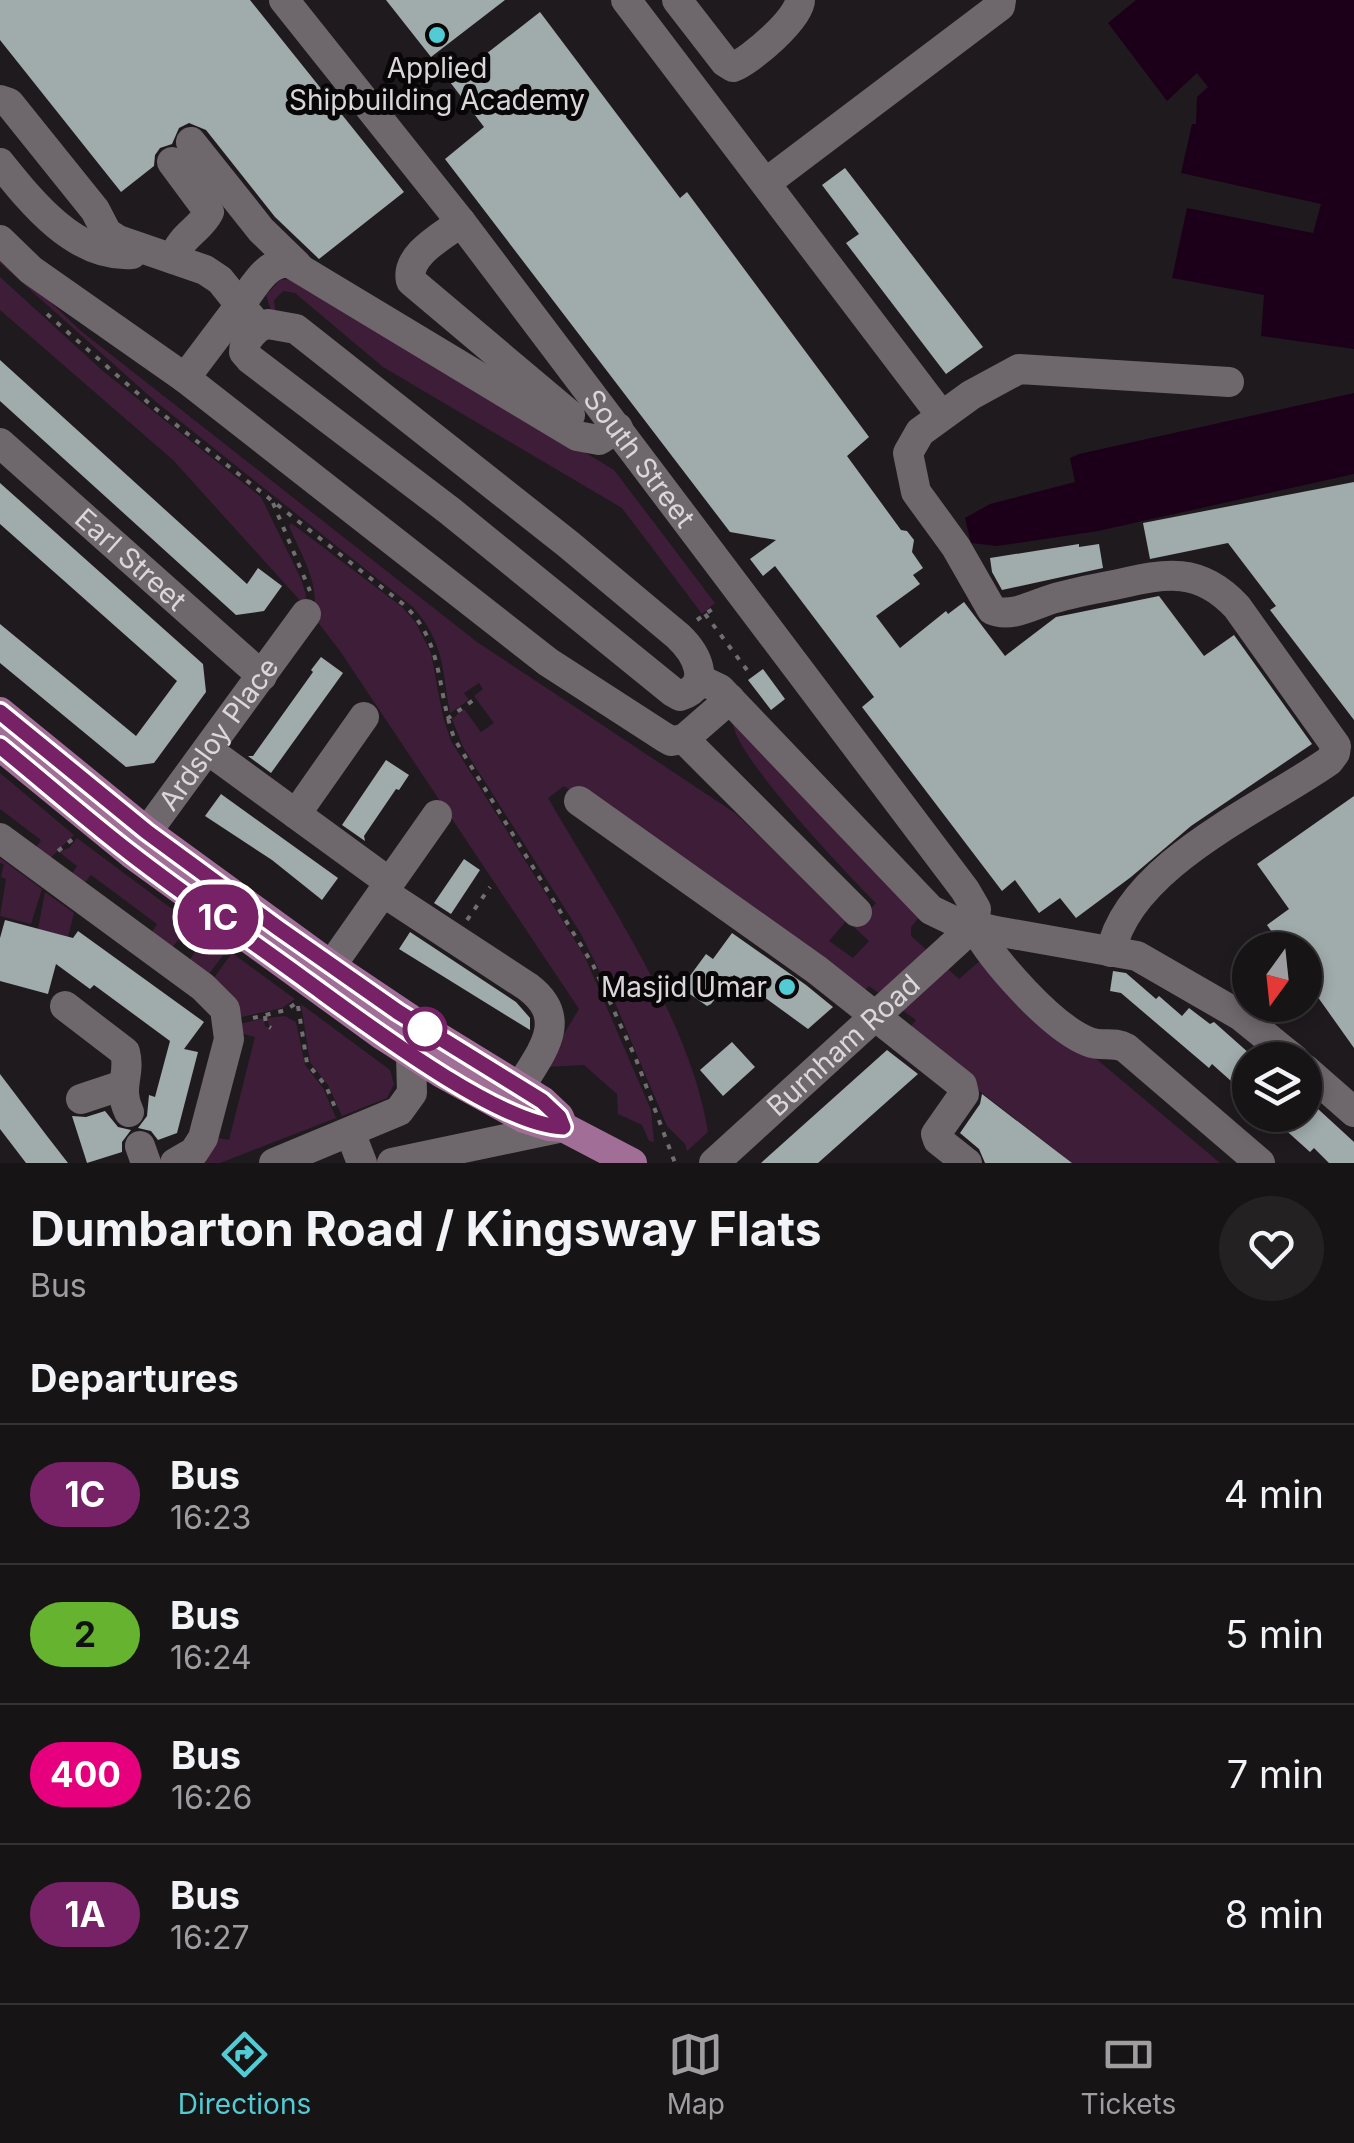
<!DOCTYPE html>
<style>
:root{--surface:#171416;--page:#242123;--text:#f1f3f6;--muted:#9e9ea1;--line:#363335;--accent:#51ccd4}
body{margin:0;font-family:Inter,sans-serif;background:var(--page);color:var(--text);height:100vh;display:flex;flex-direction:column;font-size:38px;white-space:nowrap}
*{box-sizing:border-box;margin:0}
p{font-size:32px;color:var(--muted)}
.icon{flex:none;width:55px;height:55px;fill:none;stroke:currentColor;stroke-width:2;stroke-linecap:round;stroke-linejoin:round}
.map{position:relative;height:1163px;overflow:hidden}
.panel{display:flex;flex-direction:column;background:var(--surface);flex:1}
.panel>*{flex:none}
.badge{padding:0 20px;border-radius:32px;font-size:35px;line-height:65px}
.needle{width:65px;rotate:195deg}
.tools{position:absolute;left:1232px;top:932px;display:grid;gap:20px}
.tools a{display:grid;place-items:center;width:90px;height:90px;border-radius:50%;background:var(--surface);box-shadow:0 5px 15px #0003,0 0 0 2px var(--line);font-size:50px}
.map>.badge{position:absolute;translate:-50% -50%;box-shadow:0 0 0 5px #fff}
h2{padding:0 30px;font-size:38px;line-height:90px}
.round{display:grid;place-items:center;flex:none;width:105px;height:105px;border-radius:52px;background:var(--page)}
.overview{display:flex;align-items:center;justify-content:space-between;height:170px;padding:0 30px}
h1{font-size:48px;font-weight:700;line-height:75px}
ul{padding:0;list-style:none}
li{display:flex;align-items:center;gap:30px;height:140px;padding:0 30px;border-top:2px solid var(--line)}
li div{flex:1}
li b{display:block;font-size:38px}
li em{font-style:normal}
li .badge{min-width:110px;font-weight:700;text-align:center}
.dock{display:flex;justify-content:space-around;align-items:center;height:140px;border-top:2px solid var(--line);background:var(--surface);font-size:28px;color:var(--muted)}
.dock a{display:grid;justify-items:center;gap:5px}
.dock .current{color:var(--accent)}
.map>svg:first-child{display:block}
</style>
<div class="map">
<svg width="1354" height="1163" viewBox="0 0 1354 1163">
<rect width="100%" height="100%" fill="#1f1a1e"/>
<!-- green -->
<path fill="#3e1d38" d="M 0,254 L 81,331 L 477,642 L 735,813 L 847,920 L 829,941 L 853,958 L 869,941 L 854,927 L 876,903 C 846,873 737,758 733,724 L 920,916 L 911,927 L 911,936 L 959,979 L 982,959 L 1005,982 L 1220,1163 L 1072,1163 L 905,1033 L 916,1020 L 869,986 L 856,997 L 820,967 L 564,786 L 548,798 C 605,897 690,1019 708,1132 L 687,1151 L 685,1144 L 667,1126 L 614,1000 L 581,934 L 463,747 L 452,719 L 464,709 L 481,732 L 494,723 L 474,696 L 483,689 L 479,683 L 464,693 L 469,700 L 450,713 C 442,669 445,644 413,607 L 155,401 L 0,263 Z
M 0,277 L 104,372 L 261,497 L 301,579 L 306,595 L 305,606 L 173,460 L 0,310 Z
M 300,278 L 375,327 L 614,470 L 715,603 L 702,614 L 622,508 L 383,367 L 295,293 L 283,291 L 274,300 L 276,316 L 272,314 L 266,295 L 280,280 Z
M 291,523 L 402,607 L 416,623 L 431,653 L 443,717 L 451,741 L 585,957 L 651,1110 L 654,1142 L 649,1141 L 642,1125 L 618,1114 L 617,1094 L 584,1065 L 544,1067 L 579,1009 L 340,651 L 313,616 C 321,584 301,555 289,526 Z
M 0,773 L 74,835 L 46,862 L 33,852 L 41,840 L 0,809 Z
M 77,838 L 227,950 L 206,978 L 187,964 L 195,952 L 178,940 L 169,952 L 149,937 L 157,924 L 91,875 L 81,887 L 69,878 L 77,866 L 59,852 L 69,848 Z
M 0,858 L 42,889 L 31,924 L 0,916 L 6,879 L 1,877 L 4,864 L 0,863 Z
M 45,892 L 74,913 L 68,937 L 38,929 Z
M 232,953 L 295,999 L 282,1008 L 237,1018 L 211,982 Z
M 301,1004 L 390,1070 L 394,1084 L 387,1098 L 342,1116 L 328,1085 L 310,1062 Z
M 285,1016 L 296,1022 L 305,1065 L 323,1088 L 336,1118 L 220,1163 L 194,1163 L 213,1137 L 229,1140 L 255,1037 L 240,1033 L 239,1024 L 264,1018 L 265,1026 L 270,1029 L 267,1018 Z"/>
<!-- water -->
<path fill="#1c0019" d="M 1136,0 L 1354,0 L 1354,349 L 1261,336 L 1264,295 L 1172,278 L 1187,208 L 1313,233 L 1321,204 L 1181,173 L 1192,124 L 1196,124 L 1197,97 L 1208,87 L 1197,73 L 1167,101 L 1108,23 Z
M 1354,393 L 1354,474 L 1098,531 L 997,546 L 971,543 L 965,518 L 990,504 L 1075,482 L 1070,458 L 1079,454 Z"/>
<!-- building -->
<path fill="#a0abac" d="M 0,0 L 250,0 L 404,192 L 319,259 L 275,217 L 206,130 L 189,123 L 179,128 L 172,144 L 160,148 L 155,155 L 154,166 L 121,192 L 0,40 Z
M 386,0 L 505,0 L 431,57 Z
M 540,12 L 680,198 L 687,192 L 869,437 L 847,456 L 901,530 L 907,531 L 914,540 L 912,552 L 923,568 L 913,575 L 920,584 L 876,616 L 900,648 L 946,611 L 948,614 L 964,602 L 1005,656 L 1056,617 L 1159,596 L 1204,656 L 1234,635 L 1312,744 L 1191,826 L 1131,877 L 1076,918 L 1060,898 L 1039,913 L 1015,880 L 1002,891 L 862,707 L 874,697 L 775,566 L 763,576 L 750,559 L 776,540 L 730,532 L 445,159 L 484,127 L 450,82 Z
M 845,168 L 983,347 L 946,374 L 846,243 L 859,234 L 822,185 Z
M 0,360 L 247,584 L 258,568 L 282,586 L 264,611 L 236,615 L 0,401 Z
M 1354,482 L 1354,720 L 1270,610 L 1276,606 L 1228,543 L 1150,559 L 1143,523 Z
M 0,483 L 203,664 L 206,692 L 154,763 L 126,767 L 0,663 L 0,624 L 136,736 L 177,681 L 0,524 Z
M 1079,544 L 1079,547 L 1099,544 L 1103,568 L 1002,590 L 992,572 L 990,558 Z
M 321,657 L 343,673 L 271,773 L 248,756 L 253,756 L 313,672 L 311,670 Z
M 763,669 L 785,699 L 771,710 L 748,680 Z
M 386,760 L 409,775 L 399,790 L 396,789 L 364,836 L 365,841 L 342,825 Z
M 221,794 L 338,878 L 322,900 L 272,860 L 205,816 Z
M 1354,796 L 1354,1048 L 1305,979 L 1305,950 L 1284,950 L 1267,925 L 1289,909 L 1257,864 Z
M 464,859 L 480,870 L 451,914 L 434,903 Z
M 5,920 L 73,938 L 78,931 L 204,1022 L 184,1049 L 198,1052 L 177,1133 L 158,1140 L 151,1131 L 138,1128 L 147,1116 L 149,1095 L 155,1097 L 170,1041 L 94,985 L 90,989 L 56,964 L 48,994 L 0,981 L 0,938 Z
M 410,932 L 516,1002 L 530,1018 L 530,1030 L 399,949 Z
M 732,933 L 806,985 L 833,1007 L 808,1029 L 734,975 L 711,1004 L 707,1006 L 681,988 L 706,954 L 713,959 Z
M 1113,971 L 1126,973 L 1156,999 L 1159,996 L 1182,1016 L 1189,1008 L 1210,1024 L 1214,1022 L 1250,1054 L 1250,1098 L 1212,1064 L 1209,1068 L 1121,993 L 1110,991 Z
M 732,1042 L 755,1067 L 723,1096 L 700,1070 Z
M 887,1050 L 918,1074 L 818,1163 L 761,1163 Z
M 0,1074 L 47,1136 L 68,1163 L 26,1163 L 0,1129 Z
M 982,1094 L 1051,1147 L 1072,1163 L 985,1163 L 979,1149 L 960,1133 L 980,1104 Z
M 1305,1097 L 1354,1142 L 1354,1163 L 1329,1163 L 1314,1148 L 1310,1152 L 1269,1115 L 1305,1115 Z
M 105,1111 L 118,1127 L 131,1130 L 122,1142 L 122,1152 L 87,1163 L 72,1116 L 86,1117 Z"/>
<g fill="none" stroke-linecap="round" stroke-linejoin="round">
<!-- path -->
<path stroke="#716d70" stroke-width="4" stroke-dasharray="5 8" stroke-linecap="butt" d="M 47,314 L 151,405 L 403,604 C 445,642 436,692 455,740 L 593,965 L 636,1059 L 675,1163
M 273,503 L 310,591
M 705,614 L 747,670 L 741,674
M 697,620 L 718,605
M 447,719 L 475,699
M 58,851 L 74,838
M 467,920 L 490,887
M 298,1006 L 307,1063 L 326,1086 L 337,1112
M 265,1016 L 266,1025 L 271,1028
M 253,1018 L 286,1010 L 295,1004"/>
<!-- minor -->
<g stroke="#6e676c" stroke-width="30">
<path id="s1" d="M 284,0 L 461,222 L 965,890 L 976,909 L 974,926"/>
<path d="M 626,0 L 941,415"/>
<path d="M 677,0 L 725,62 L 733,67 C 750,61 800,18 800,0"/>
<path d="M 0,100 L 9,103 L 95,210 L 107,233 L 118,240 L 205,270 L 220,280 L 240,305 L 185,378"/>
<path d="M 191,142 L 261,230 L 297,265"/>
<path d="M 172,162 L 209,212 C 199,231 182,234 173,259"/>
<path d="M 0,163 C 32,203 76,258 132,254"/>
<path d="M 767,182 L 1000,6 L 1001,0"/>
<path d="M 461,222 C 443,236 405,255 411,281 L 570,415"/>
<path d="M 0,240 L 31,270 L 185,378 L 548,662 L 664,737 L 671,741 L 684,739"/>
<path d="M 268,324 L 296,329 L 568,544 L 678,636 C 696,653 714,685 680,696 L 673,692 L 450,511 L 250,359 L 244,352 C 244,340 256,326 268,324 Z"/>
<path d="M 259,327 L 240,305 C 253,289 266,260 290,263 L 577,436 L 599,440 L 618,428"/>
<path id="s2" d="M 0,443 L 262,676"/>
<path d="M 699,679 L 720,689 L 931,910 L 954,921 L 996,931 L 1137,956 L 1241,1016 L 1295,1060"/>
<path d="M 730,699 L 684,739 L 857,912"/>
<path d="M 208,750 L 389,882"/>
<path d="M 579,801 L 817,970 L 962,1085 L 964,1094 L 936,1134 L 938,1140 L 967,1163"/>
<path d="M 296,814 L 364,717"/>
<path d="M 0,838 L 203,987 L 225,1009 L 229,1039 L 203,1138 L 194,1152 L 175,1163"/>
<path id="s3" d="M 133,851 L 306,614"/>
<path d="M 383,892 L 528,987 C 570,1019 542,1051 520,1087"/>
<path d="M 974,926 C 992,960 1052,1028 1089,1042 C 1102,1047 1114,1041 1126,1048 L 1260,1163"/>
<path d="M 1111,952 C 1128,865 1264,807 1329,761 L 1335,753 L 1336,746 L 1237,607 C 1198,565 1164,574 1114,585 C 1093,589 1072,593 1052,599 C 1033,605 1011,618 992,610 L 956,547 L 916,492 L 908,453 L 920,432 L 971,395 L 1019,369 L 1229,382"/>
<path d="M 331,966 L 437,815"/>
<path d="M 65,1006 L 125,1052 C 131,1075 117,1087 129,1112"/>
<path d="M 1305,1069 L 1354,1112"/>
<path d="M 81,1099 L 123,1085"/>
<path d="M 350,1132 L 362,1163"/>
<path d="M 140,1146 L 146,1163"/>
<path d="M 274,1163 L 399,1111 L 412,1093 L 411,1054"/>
<path d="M 392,1163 L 563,1127"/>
<path id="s4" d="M 714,1163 L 974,926"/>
</g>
<!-- major -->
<path stroke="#a06e97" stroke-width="30" d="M 0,712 L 147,832 L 331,966 L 428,1031 L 542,1101 L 559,1117 L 563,1127
M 0,746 L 131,853 L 381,1034 L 442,1073 L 524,1118 L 549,1126 L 563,1127 L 632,1163"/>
</g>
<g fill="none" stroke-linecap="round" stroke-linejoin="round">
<!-- line casing -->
<g stroke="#fff" stroke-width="22">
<path id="line" d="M 0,712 L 147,832 L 278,928 L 398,1012 L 542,1101 L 559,1117 L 563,1127 C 500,1126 362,1021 308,982 C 248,938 187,897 129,852 C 85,818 43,781 0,746"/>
</g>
<!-- line -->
<use href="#line" stroke="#772166" stroke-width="15"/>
</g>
<!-- markers -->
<g fill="#51ccd4" stroke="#080607" stroke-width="4">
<circle cx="437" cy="35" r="10"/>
<circle cx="787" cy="987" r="10"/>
</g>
<circle fill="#fff" stroke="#772166" stroke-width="5" cx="425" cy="1029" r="20"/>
<g text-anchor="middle" stroke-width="10" stroke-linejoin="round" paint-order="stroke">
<!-- poi labels -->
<g font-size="28" fill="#dad6d9" stroke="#080607">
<text x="437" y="78">Applied<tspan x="437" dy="32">Shipbuilding Academy</tspan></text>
<text x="767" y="997" text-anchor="end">Masjid Umar</text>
</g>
<!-- street labels -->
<g font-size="28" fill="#dad6d9" stroke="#080607">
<text dy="10" stroke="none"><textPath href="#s1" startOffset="580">South Street</textPath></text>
<text dy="10" stroke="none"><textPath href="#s2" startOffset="175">Earl Street</textPath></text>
<text dy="10" stroke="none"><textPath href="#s3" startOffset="145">Ardsloy Place</textPath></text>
<text dy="10" stroke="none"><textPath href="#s4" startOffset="175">Burnham Road</textPath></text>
</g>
</g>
</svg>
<div class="tools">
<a><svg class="needle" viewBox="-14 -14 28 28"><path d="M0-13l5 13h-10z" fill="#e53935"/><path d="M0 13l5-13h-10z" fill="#9e9ea1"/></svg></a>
<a><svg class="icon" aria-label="layers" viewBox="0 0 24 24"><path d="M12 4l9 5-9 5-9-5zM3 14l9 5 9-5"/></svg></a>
</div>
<b class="badge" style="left:218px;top:917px;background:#772166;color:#fff">1C</b>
</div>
<section class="panel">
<div class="overview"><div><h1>Dumbarton Road / Kingsway Flats</h1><p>Bus</p></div><a class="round"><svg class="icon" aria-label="heart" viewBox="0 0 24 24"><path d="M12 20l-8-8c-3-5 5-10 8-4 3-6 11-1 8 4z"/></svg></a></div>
<h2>Departures</h2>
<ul>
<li><span class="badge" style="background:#772166;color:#fff">1C</span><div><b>Bus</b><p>16:23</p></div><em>4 min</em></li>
<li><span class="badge" style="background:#65b32e;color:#111">2</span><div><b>Bus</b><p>16:24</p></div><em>5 min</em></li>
<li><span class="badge" style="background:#e6007e;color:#fff">400</span><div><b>Bus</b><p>16:26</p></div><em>7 min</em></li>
<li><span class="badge" style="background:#772166;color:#fff">1A</span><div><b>Bus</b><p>16:27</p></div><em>8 min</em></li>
</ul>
</section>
<nav class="dock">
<a class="current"><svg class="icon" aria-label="directions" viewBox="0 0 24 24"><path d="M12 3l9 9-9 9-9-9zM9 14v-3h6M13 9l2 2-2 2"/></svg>Directions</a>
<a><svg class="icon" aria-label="map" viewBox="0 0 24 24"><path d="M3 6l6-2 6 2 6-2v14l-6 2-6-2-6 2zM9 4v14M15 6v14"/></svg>Map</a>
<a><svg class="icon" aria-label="tickets" viewBox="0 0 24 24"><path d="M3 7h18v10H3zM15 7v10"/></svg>Tickets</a>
</nav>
